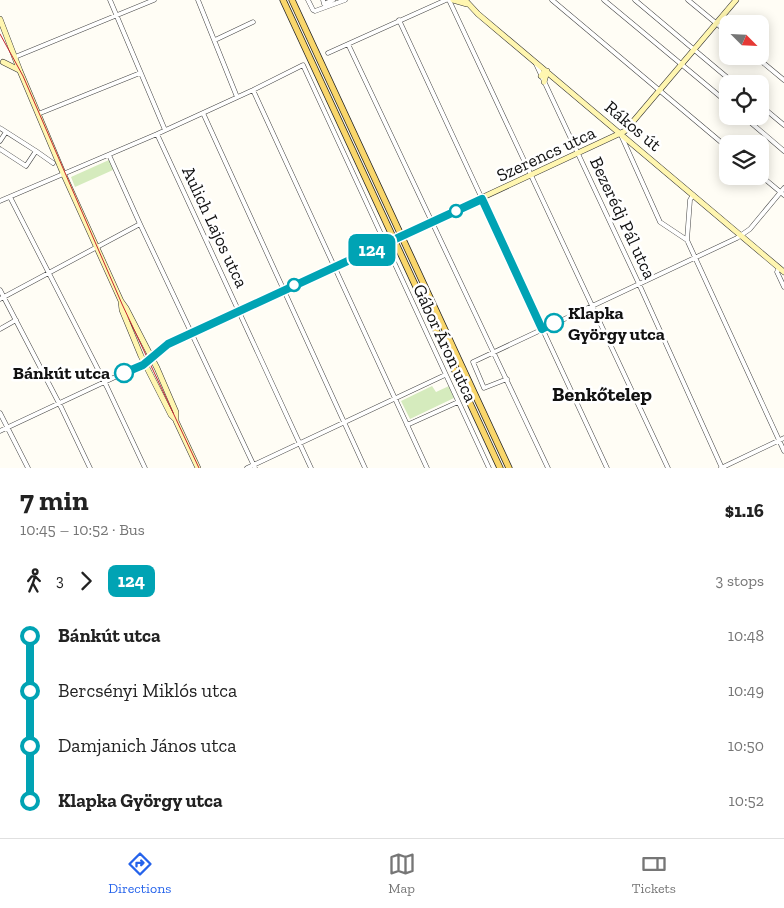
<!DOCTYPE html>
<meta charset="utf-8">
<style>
:root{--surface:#fff;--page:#f6f6f6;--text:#222;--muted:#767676;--line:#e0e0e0;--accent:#2563eb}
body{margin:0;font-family:"Zilla Slab",serif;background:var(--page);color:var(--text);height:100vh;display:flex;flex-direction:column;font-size:19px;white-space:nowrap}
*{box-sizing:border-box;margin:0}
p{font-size:16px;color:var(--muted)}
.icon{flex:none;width:28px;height:28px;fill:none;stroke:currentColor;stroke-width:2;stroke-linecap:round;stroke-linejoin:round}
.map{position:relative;height:468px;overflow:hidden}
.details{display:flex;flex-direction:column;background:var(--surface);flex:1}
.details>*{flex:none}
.badge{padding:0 10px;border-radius:8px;font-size:18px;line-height:32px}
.needle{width:32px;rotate:114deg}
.buttons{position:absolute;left:719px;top:15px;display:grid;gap:10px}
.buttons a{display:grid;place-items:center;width:50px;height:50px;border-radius:10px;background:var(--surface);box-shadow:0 2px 12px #0003;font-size:25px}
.map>.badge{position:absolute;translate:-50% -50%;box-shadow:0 0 0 2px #fff}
.legs{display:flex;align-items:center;gap:8px;height:55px;padding:0 20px;font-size:16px}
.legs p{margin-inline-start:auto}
.head{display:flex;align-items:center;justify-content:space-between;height:85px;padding:0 20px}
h1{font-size:28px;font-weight:700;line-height:38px}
ul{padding:0 20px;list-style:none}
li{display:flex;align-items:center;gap:18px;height:55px;font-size:19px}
li i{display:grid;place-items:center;width:8px;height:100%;margin:0 6px;background:currentColor}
li i::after{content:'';width:12px;height:12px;margin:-6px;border:4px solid;border-radius:50%;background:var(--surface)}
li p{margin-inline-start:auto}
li:first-child i{background:linear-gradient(#0000 50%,currentColor 0)}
li:last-child i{background:linear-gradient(currentColor 50%,#0000 0)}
.menu{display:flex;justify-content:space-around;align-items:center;height:70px;border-top:1px solid var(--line);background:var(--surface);font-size:14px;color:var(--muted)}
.menu a{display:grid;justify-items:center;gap:2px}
.menu .selected{color:var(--accent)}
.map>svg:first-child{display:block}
</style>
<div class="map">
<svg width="784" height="468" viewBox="0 0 784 468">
<rect width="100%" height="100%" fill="#fffdf5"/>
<!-- green -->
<path fill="#d5ebbd" d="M 109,160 L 113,170 L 75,187 L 71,177 Z
M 432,386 L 436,392 L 449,386 L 454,398 L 410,419 L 401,401 Z"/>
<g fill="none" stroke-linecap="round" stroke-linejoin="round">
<!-- street casing -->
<g stroke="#444" stroke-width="5">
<path id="street" d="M 110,0 L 165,130
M 198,0 L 237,97
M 308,0 L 313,10 L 315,11 L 345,0
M 323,0 L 324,4 L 333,0
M 449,0 L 668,468
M 552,0 L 728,148
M 604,0 L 728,103
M 635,0 L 735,84
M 688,0 L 728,33
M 399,20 L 607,468
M 215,40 L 253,22
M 348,44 L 548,468
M 328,53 L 446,0
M 755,56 L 784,80
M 15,57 L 154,0
M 536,64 L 639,284 L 722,468
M 253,90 L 427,468
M 760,105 L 784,125
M 203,113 L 365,468
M 38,114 L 140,73
M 743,116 L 784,151
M 0,128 L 36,151 L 26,166 L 0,149
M 157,134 L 311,468
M 621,135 L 660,222 L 687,240 L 784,451
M 0,141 L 6,132
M 36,151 L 53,163
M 109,155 L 140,224 L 255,468
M 760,175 L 784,195
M 10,197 L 107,387 L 145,468
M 0,201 L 157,134 L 253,90 L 303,65 L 489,468
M 687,240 L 690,200 L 693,195
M 779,268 L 777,272 L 784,287
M 0,290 L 61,407 L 90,468
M 0,299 L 140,224
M 0,329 L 16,320
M 507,379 L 484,388 L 473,362 L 737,238 L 750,229 L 784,188
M 0,413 L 28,468
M 407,425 L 458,402
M 0,431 L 145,363
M 247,468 L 445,375
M 721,468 L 784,438"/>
</g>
<!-- secondary casing -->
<g stroke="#333" stroke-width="6">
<path id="secondary" d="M 453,0 L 467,4
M 465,0 L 478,14 L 784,272
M 0,19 L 20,71 L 63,173 L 121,301 L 126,308 L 157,368 L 176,412 L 176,421 L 198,468
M 3,62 L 19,70
M 541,76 L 544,72 L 547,71
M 544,82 L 547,71
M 121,302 L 122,310 L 141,356 L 171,415 L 176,420
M 146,363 L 168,344 L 625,131 L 736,0"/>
</g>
<!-- primary casing -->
<g stroke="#222" stroke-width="7">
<path id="primary" d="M 283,0 L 500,468
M 292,0 L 509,468"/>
</g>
<!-- street -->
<use href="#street" stroke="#fff" stroke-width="4"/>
<!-- secondary -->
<use href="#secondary" stroke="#fff6b0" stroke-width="5"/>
<!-- primary -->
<use href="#primary" stroke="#f9d66b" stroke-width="5.5"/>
<!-- tram -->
<path stroke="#c4262e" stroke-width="1" d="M 0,34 L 23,76 L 122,304 L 199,468"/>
</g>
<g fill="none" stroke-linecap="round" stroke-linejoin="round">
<!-- line-1 casing -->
<g stroke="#fff" stroke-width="11">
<path id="line-1" d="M 124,373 L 143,365 L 168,344 L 482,199 L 542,329 L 554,323"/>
</g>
<!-- line-1 -->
<use href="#line-1" stroke="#00a3b4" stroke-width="8"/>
</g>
<!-- markers -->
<g fill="#fff" stroke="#00a3b4" stroke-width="2.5">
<circle cx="456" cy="211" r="6"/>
<circle cx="294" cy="285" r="6"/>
<circle cx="554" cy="323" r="9"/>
<circle cx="124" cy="373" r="9"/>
</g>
<g text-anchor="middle" stroke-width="5" stroke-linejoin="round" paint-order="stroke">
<!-- street labels -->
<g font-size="18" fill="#111" stroke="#fff">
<text transform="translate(633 126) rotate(40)" y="6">Rákos út</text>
<text transform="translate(546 154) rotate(-25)" y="6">Szerencs utca</text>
<text transform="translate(623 218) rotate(65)" y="6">Bezerédj Pál utca</text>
<text transform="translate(215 227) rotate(65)" y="6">Aulich Lajos utca</text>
<text transform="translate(445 343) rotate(65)" y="6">Gábor Áron utca</text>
</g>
<!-- stop labels -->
<g font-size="18" font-weight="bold" fill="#111" stroke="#fff" text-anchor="start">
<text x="568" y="319">Klapka<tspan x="568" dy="21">György utca</tspan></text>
<text x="110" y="379" text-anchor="end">Bánkút utca</text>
</g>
<!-- quarter labels -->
<g font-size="20" font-weight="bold" fill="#111" stroke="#fff">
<text x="602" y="401">Benkőtelep</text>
</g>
</g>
</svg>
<div class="buttons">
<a><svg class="needle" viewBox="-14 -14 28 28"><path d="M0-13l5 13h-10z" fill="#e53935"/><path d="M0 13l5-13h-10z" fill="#767676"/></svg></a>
<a><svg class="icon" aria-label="locate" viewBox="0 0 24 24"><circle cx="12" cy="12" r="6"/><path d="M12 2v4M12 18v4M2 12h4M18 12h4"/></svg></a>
<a><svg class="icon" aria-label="layers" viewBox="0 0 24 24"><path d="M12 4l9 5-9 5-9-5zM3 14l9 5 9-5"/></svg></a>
</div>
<b class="badge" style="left:372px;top:250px;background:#00a3b4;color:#fff">124</b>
</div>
<section class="details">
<div class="head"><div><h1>7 min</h1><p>10:45 – 10:52 · Bus</p></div><b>$1.16</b></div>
<div class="legs"><svg class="icon" aria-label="walk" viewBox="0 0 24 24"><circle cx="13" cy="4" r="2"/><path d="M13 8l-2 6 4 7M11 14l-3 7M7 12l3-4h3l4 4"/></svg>3<svg class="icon" aria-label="forward" viewBox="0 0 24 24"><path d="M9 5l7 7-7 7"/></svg><b class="badge" style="background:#00a3b4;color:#fff">124</b><p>3 stops</p></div>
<ul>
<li><i style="color:#00a3b4"></i><b>Bánkút utca</b><p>10:48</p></li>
<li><i style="color:#00a3b4"></i><span>Bercsényi Miklós utca</span><p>10:49</p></li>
<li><i style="color:#00a3b4"></i><span>Damjanich János utca</span><p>10:50</p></li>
<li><i style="color:#00a3b4"></i><b>Klapka György utca</b><p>10:52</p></li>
</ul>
</section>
<nav class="menu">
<a class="selected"><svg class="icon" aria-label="directions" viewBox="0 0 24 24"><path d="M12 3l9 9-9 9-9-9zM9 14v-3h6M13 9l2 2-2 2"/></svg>Directions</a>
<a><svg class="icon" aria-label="map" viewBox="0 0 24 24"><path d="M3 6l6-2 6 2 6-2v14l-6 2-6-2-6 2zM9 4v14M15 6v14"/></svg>Map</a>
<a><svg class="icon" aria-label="tickets" viewBox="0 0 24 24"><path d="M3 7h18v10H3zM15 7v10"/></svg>Tickets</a>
</nav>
